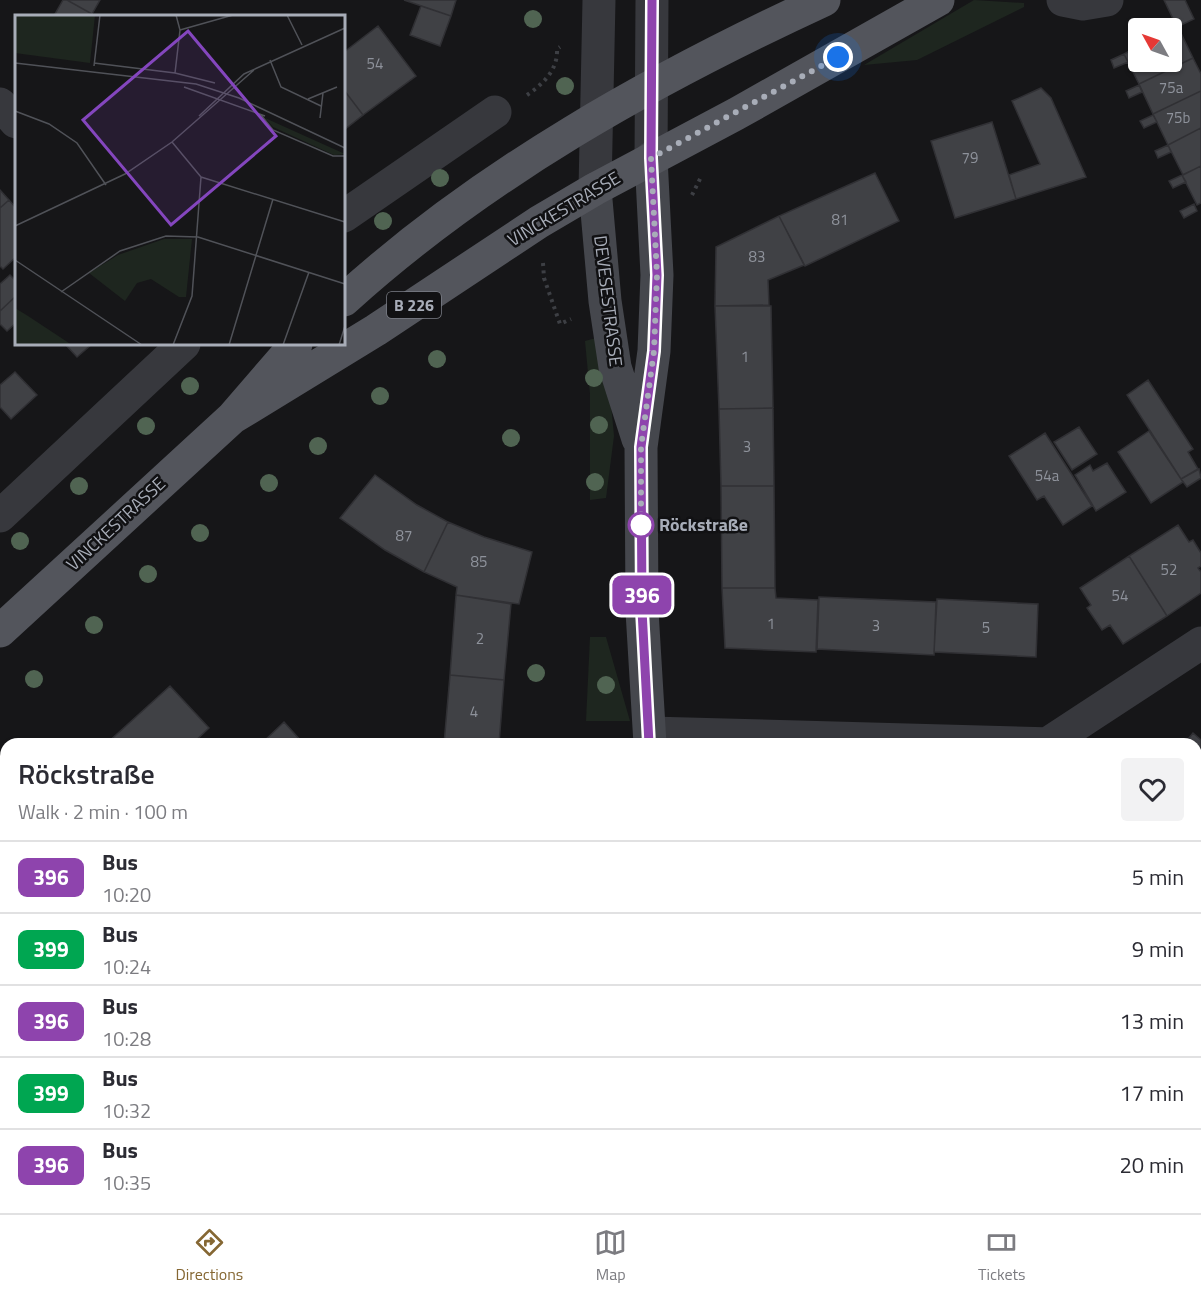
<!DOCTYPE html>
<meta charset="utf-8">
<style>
:root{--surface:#fff;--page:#f2f2f3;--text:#2b2b33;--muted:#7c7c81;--line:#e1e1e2;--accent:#856733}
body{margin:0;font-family:"Titillium Web",sans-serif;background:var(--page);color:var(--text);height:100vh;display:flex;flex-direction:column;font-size:22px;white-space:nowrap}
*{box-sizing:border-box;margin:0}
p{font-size:20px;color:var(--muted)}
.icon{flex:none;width:33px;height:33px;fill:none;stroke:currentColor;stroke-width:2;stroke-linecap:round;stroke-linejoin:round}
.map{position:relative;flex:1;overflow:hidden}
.sheet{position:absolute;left:0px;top:738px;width:1202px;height:476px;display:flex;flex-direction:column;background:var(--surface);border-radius:18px 18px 0 0;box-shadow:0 2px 4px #0004}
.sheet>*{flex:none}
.badge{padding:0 12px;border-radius:9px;font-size:21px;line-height:39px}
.needle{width:39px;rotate:310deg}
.fabs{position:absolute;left:1128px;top:18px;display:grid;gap:12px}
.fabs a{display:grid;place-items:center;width:54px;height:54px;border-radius:6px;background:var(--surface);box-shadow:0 2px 4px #0004;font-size:30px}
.you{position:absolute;width:30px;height:30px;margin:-15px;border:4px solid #fff;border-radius:50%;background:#1a73e8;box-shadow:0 0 0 9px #1a73e833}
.map>.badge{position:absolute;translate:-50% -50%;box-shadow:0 0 0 3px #fff}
.round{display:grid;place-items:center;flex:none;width:63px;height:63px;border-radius:6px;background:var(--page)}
.overview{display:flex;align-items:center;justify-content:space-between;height:102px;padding:0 18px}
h1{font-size:28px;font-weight:600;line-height:45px}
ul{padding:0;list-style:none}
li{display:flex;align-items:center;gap:18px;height:72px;padding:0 18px;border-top:2px solid var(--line)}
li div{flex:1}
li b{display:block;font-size:22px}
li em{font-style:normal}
li .badge{min-width:66px;font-weight:700;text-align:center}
.dock{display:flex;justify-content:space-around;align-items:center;height:84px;border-top:2px solid var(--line);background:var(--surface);font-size:16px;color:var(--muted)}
.dock a{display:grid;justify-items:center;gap:3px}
.dock .active{color:var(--accent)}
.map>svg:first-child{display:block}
</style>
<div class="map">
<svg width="1201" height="1213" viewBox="0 0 1201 1213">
<rect width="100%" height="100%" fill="#161618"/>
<!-- green -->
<path fill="#1e261f" d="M 974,0 L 1024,3 L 1024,7 L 917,60 L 864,65 Z
M 596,338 L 609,382 L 614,436 L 606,498 L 590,500 L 590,394 L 585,341 Z
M 590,637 L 606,637 L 630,721 L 586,721 Z"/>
<!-- building -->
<path fill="#404145" stroke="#303034" stroke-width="1.5" d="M 63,0 L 67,0 L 92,14 L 91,16 L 59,16 L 55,14 Z
M 67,0 L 100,0 L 92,14 Z
M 404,0 L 456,0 L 451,16 Z
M 1164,0 L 1185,0 L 1194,19 L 1177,27 Z
M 421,6 L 451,16 L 440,46 L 410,35 Z
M 378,26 L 416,76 L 363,115 L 344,90 L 344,52 Z
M 1178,27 L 1193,58 L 1139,84 L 1124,54 L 1138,46 L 1138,62 L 1172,62 L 1172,30 Z
M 1124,54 L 1128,62 L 1114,68 L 1111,60 Z
M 1193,58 L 1201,74 L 1201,91 L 1153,114 L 1139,84 Z
M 1139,85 L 1142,92 L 1129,98 L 1126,91 Z
M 1041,88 L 1051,98 L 1086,177 L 1016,199 L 1009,175 L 1040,164 L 1012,101 Z
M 344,90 L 363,115 L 344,130 Z
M 1201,91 L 1201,128 L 1168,145 L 1153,114 Z
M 1153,115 L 1157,122 L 1144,128 L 1140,121 Z
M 992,122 L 1016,199 L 955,218 L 931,141 Z
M 1201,128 L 1201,166 L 1183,175 L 1168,145 Z
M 1168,145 L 1171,152 L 1158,158 L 1155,151 Z
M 1201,166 L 1201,203 L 1197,205 L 1182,175 Z
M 875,173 L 899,221 L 805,266 L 779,216 Z
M 1182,175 L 1186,182 L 1173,188 L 1169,181 Z
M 0,190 L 9,200 L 0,208 Z
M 9,200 L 16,208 L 16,257 L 3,269 L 0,266 L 0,208 Z
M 1194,204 L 1197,211 L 1184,218 L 1180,211 Z
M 779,216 L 804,265 L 768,280 L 769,305 L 715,306 L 716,247 Z
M 10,275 L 16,281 L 16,296 L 0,311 L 0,284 Z
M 16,296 L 16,323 L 7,331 L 0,324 L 0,311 Z
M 715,306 L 771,306 L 773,408 L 719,409 Z
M 65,344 L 92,344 L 77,357 Z
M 15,372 L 37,395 L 11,419 L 0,407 L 0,385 Z
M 1148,380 L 1193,449 L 1188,452 L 1198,469 L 1181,479 L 1127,395 Z
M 773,408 L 774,486 L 721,486 L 719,409 Z
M 1079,427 L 1097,454 L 1072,470 L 1054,442 Z
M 1149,431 L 1183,482 L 1151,503 L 1118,452 Z
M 1045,433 L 1092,506 L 1063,525 L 1044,496 L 1037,500 L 1009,456 Z
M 1107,463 L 1126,492 L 1096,511 L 1075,475 L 1090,465 L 1093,471 Z
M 1199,469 L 1201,478 L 1187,487 L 1181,479 Z
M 375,475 L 417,505 L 448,522 L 424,572 L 385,550 L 340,518 Z
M 721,486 L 774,486 L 775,588 L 722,588 Z
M 448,522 L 484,537 L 532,552 L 519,604 L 456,595 L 457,587 L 424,572 Z
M 1178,525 L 1189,542 L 1193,540 L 1201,553 L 1201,566 L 1198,568 L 1201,572 L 1201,593 L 1167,616 L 1129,556 Z
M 1129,556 L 1167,616 L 1123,644 L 1110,625 L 1102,630 L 1087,608 L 1091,605 L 1080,588 Z
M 722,588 L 775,588 L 776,598 L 818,600 L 816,652 L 725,648 Z
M 456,595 L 511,604 L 504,680 L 450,675 Z
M 819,597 L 936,602 L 934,655 L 817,649 Z
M 937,599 L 1038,604 L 1036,657 L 934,652 Z
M 450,675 L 504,680 L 499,744 L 444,744 Z
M 170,686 L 209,728 L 192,744 L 106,744 Z
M 284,722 L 302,742 L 300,744 L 261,744 Z
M 1193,733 L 1201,740 L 1201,802 L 1196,808 L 1196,744 L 1184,744 Z
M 6,985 L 6,1049 L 0,1037 L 0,988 Z
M 1196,994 L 1201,999 L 1201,1069 L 1196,1064 Z
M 99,1208 L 149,1208 L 151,1213 L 100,1213 Z
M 398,1208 L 450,1208 L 450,1213 L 397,1213 Z
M 720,1208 L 771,1208 L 771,1213 L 720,1213 Z"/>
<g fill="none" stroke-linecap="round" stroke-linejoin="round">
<!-- path -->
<path stroke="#3d3f44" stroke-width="4" stroke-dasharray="3 4.5" stroke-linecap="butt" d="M 527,95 C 543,84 558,70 557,49 L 560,47
M 692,195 L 702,175
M 543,263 L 544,278 L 560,324 L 571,319"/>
<!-- street -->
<path stroke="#37383d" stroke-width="33" d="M 1063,0 L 1083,4 L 1107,0
M 0,104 L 16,122
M 651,158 L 652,0
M 595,189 L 599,0
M 344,216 L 495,112
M 0,516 L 184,344
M 650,733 L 1053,744
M 1050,742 L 1201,643
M 1196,874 L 1201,879"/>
<!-- secondary -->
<path stroke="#45474d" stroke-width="33" d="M 595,189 L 605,301 L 615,367 L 638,439
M 650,744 L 642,611 L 641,447 L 654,351 L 657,275 L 651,158
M 606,1213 L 607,1208"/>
<!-- primary -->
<path stroke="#53555c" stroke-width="33" d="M 344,300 C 484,173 653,79 824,0
M 232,418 L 376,330 L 539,222 L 595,189 L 736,114 L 938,0
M 0,631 L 232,418 L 296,344"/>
</g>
<!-- trees -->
<g fill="#506452">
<circle cx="533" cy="19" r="9"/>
<circle cx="565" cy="86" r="9"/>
<circle cx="440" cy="178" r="9"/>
<circle cx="383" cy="221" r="9"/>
<circle cx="437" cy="359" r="9"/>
<circle cx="594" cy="378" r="9"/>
<circle cx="190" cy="386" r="9"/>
<circle cx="380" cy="396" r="9"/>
<circle cx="599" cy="425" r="9"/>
<circle cx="146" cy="426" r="9"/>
<circle cx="511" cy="438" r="9"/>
<circle cx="318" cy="446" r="9"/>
<circle cx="595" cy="482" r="9"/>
<circle cx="269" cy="483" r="9"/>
<circle cx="79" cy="486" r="9"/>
<circle cx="200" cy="533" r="9"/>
<circle cx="20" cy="541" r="9"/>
<circle cx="148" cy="574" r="9"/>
<circle cx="94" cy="625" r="9"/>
<circle cx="536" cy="673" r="9"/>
<circle cx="34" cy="679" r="9"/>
<circle cx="606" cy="685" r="9"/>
</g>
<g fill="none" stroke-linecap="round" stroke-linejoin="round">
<!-- line casing -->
<g stroke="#fff" stroke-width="14">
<path id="line" d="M 649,744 L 642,610 L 641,447 L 654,351 L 657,275 L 651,158 L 652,0"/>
</g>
<!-- line -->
<use href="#line" stroke="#8e44ad" stroke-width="9"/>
<!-- walk -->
<path stroke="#a8adb8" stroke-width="6" stroke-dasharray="0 10.8" d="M 641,525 L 641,447 L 654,351 L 657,275 L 651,158 L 838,57"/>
</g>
<!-- markers -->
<circle fill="#fff" stroke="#8e44ad" stroke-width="3" cx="641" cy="525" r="12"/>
<g text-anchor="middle" stroke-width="5" stroke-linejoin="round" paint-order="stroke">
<!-- number labels -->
<g font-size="15" fill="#8e929b">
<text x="375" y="69">54</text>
<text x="1171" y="93">75a</text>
<text x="1178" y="123">75b</text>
<text x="970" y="163">79</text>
<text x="840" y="225">81</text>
<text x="757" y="262">83</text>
<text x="745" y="362">1</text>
<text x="747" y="452">3</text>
<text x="1047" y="481">54a</text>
<text x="404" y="541">87</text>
<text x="479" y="567">85</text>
<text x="1169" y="575">52</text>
<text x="1120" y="601">54</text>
<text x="771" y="629">1</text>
<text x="876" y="631">3</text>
<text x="986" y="633">5</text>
<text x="480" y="644">2</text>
<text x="474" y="717">4</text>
</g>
<!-- shield labels -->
<rect fill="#111113" stroke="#7b7e86" stroke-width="1.5" x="387" y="292" width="54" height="26" rx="4.5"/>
<g font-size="16" font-weight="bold" fill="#a8adb8">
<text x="414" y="311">B 226</text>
</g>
<!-- street labels -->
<g font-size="18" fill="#a8adb8" stroke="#111113">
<text transform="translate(564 209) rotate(-31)" y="6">VINCKESTRASSE</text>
<text transform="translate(608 301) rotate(83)" y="6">DEVESESTRASSE</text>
<text transform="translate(116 524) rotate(-43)" y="6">VINCKESTRASSE</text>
</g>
<!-- stop labels -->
<g font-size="18" font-weight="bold" fill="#a8adb8" stroke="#111113" text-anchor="start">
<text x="659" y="531">Röckstraße</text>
</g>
</g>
<!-- overview -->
<g transform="translate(15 15)">
<rect width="330" height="330" fill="#161618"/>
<path d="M 0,0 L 80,0 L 75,48 L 0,38 ZM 250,103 L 330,139 L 319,140 L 258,112 ZM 149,224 L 177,224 L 171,282 L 164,282 L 136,264 L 122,268 L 110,286 L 74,258 L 103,240 ZM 0,293 L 13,301 L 57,330 L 0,330 Z" fill="#1e261f"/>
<path fill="none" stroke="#505258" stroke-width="1.5" d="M 272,0 L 287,30M 165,15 L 218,0M 255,45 L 266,72 L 306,91M 0,48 L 181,69 L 224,83 L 330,133M 79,48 L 160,58 L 200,68M 79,51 L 85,0M 160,58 L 165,15 L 161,0M 169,72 L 250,101M 293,84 L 322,72M 0,96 L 34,109 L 62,128 L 91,170M 246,100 L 258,115 L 318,141 L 330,141M 184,101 L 229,59 L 330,13M 305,103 L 308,78M 157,127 L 186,162 L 177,281 L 158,330M 186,162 L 330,207M 0,211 L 110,159 L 157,127 L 239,55M 0,245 L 127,330M 46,277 L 105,236 L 151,221 L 183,222 L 330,269M 214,330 L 258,184M 268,330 L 294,257M 324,330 L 330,311"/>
<path fill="#8446be" fill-opacity="0.15" stroke="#8446be" stroke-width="3" d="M 173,16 L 261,121 L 156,210 L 68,105 Z"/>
<rect width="330" height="330" fill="none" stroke="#a8adb8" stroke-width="3"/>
</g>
</svg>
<div class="fabs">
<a><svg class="needle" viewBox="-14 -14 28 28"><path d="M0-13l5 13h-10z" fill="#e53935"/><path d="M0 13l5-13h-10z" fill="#7c7c81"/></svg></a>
</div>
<div class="you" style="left:838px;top:57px"></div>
<b class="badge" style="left:642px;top:595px;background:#8e44ad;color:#fff">396</b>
<section class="sheet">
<div class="overview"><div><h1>Röckstraße</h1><p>Walk · 2 min · 100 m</p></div><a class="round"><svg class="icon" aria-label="heart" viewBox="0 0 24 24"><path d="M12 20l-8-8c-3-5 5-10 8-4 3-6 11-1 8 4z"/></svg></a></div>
<ul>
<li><span class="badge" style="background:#8e44ad;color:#fff">396</span><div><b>Bus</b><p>10:20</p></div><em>5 min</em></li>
<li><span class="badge" style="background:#00a651;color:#fff">399</span><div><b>Bus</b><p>10:24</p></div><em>9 min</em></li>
<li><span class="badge" style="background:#8e44ad;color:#fff">396</span><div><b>Bus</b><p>10:28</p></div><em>13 min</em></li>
<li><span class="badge" style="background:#00a651;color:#fff">399</span><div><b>Bus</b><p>10:32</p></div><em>17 min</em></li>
<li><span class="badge" style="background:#8e44ad;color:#fff">396</span><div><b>Bus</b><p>10:35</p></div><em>20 min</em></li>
</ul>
</section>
</div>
<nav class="dock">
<a class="active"><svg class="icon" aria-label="directions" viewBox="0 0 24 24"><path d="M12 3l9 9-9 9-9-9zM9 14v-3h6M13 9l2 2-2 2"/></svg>Directions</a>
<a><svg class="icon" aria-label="map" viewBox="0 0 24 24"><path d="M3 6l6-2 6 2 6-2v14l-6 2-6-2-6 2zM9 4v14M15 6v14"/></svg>Map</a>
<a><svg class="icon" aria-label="tickets" viewBox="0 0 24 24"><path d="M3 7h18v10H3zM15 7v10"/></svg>Tickets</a>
</nav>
